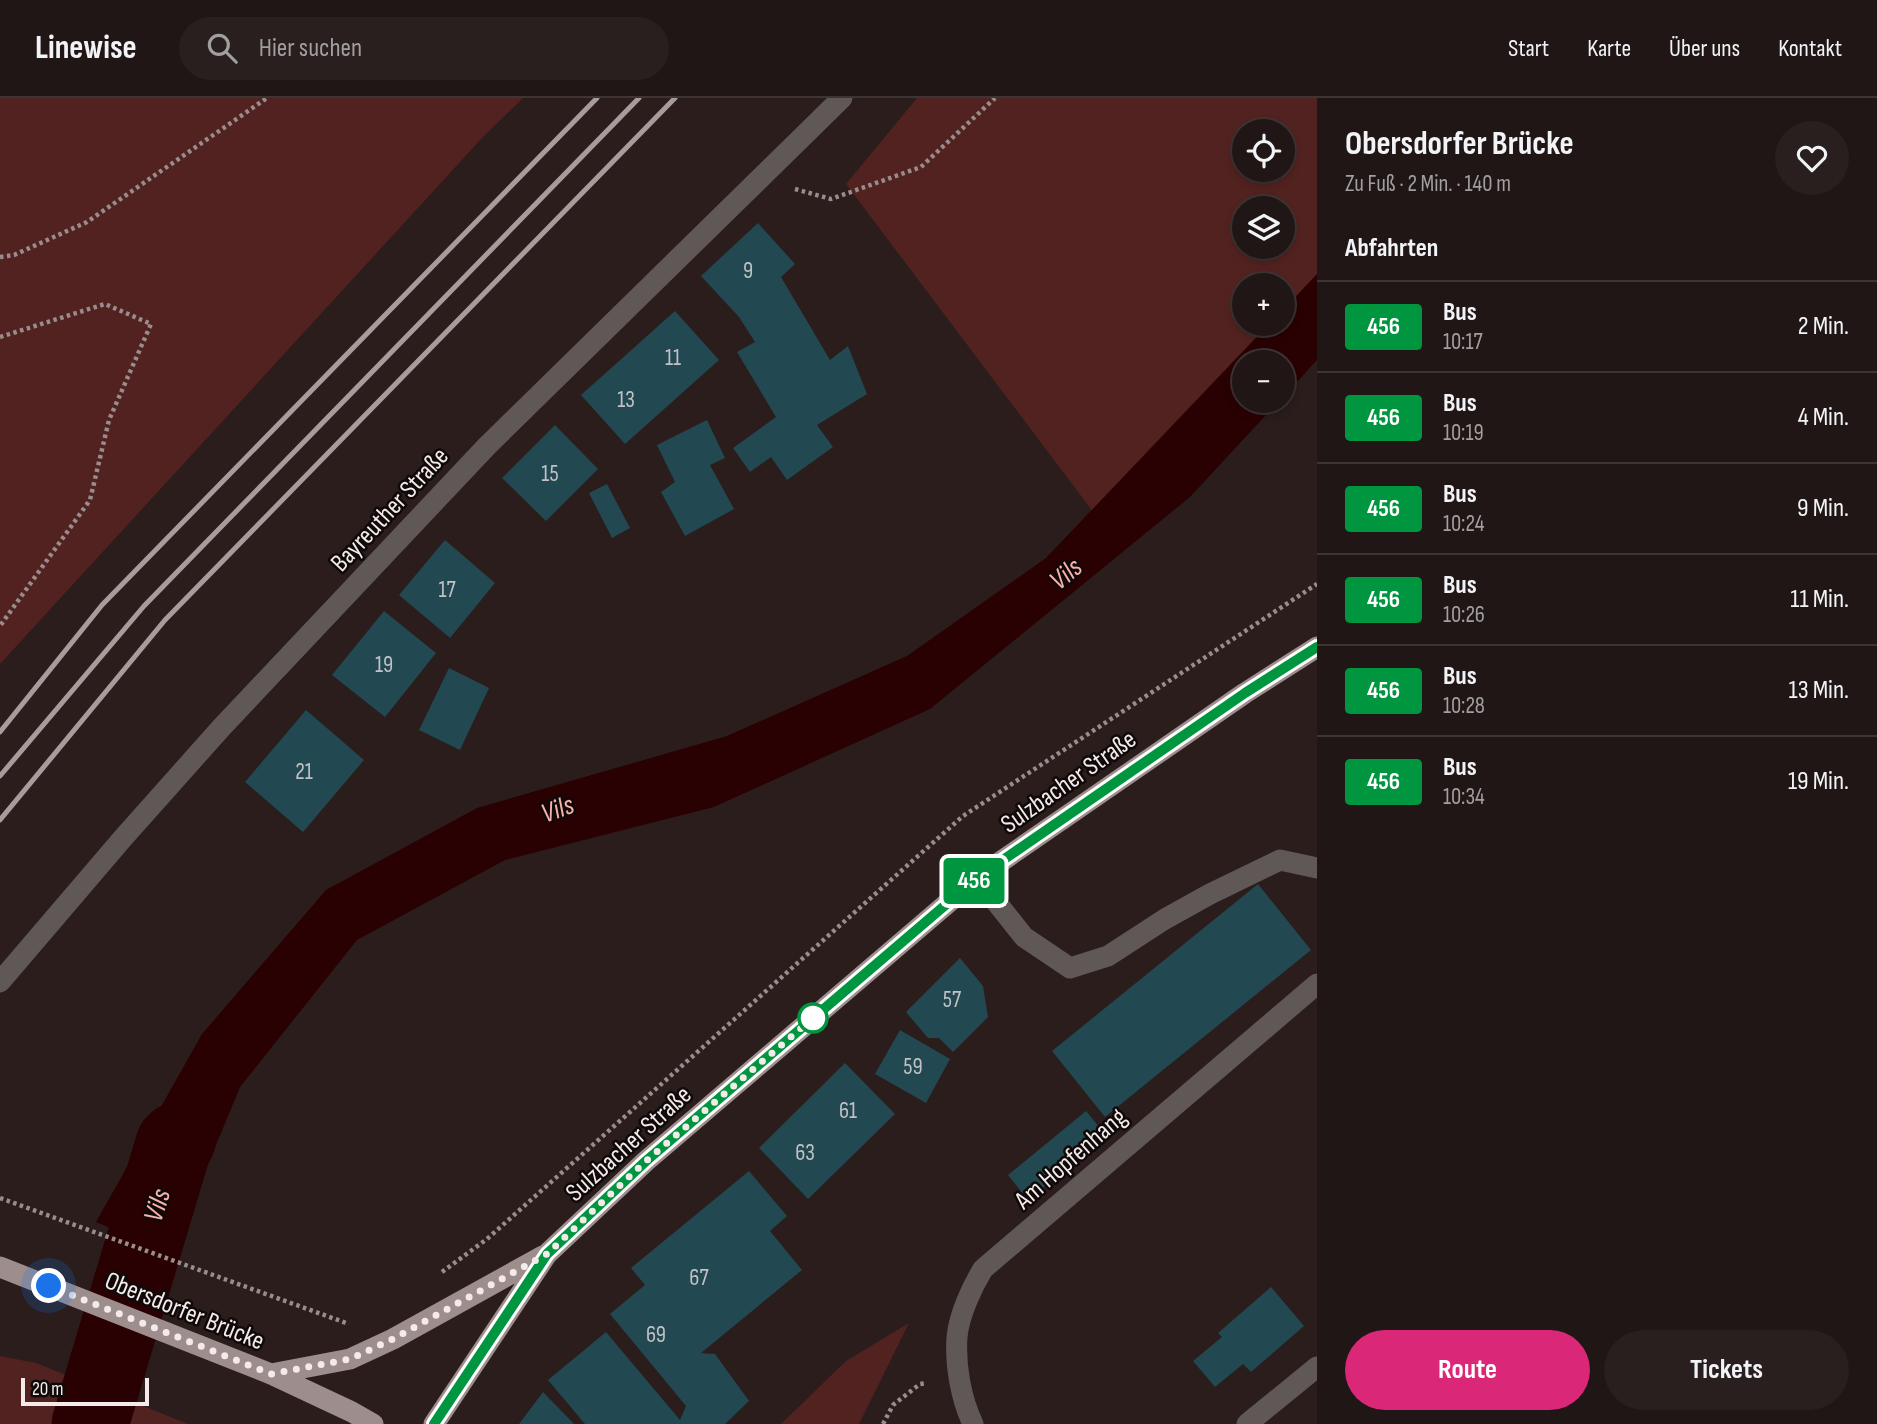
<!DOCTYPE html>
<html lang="de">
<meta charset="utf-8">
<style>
:root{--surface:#201615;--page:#281f1e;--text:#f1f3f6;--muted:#a29fa0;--line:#3d3534;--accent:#db2777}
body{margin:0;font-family:"Sofia Sans Condensed",sans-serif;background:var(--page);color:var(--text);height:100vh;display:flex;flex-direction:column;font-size:26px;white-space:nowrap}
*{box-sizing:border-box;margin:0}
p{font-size:23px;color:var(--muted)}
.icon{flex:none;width:38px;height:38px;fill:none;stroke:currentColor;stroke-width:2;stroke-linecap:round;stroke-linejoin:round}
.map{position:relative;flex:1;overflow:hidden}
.details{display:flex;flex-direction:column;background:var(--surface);width:560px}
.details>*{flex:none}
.badge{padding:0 14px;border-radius:5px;font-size:24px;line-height:46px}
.controls{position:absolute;left:1232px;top:21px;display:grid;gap:14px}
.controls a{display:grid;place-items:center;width:63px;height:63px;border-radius:50%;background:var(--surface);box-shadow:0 4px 10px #0003,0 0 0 2px var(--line);font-size:35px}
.scale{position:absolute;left:21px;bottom:18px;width:128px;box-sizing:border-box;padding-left:7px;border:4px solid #f4eaea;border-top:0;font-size:19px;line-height:24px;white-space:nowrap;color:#f4eaea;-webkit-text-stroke:5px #0f0909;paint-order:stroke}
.you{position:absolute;width:35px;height:35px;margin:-18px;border:5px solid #fff;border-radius:50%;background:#1a73e8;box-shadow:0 0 0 10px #1a73e833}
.map>.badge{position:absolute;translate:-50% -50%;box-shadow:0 0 0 4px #fff}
h2{padding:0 28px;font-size:26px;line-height:63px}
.round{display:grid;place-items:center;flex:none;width:74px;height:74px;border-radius:37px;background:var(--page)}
.head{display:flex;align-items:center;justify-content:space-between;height:119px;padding:0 28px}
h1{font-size:33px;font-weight:700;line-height:52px}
.action{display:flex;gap:14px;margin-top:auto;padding:14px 28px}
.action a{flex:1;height:80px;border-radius:42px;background:var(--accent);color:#fff;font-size:28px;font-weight:700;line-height:80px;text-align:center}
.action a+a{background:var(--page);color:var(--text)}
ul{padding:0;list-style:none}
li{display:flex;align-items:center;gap:21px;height:91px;padding:0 28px;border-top:2px solid var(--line)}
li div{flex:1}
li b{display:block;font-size:26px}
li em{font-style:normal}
li .badge{min-width:77px;font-weight:700;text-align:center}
header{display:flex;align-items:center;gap:42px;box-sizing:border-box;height:98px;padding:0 35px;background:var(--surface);border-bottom:2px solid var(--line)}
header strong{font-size:33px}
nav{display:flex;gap:38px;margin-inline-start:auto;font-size:24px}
.search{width:490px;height:63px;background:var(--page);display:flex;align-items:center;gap:18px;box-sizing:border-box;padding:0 24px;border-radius:38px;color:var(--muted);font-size:26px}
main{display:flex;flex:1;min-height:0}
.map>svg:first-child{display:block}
</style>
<header>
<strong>Linewise</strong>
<div class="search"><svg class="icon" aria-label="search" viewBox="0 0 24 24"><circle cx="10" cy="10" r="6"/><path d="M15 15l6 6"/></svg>Hier suchen</div>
<nav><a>Start</a><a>Karte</a><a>Über uns</a><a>Kontakt</a></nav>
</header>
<main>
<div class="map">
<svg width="1317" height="1326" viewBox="0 0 1317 1326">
<rect width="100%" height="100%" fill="#2a1d1c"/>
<!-- green -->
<path fill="#522220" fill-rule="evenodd" d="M 0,0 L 523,0 L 482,40 L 0,566 Z
M 917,0 L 1317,0 L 1317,200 L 1244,264 L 1106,431 L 846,86 ZM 1244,33 L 1283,33 L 1283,72 L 1244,72 ZM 1244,110 L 1283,110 L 1283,149 L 1244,149 ZM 1244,187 L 1283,187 L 1283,226 L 1244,226 Z
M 909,1225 L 859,1326 L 781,1326 L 846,1263 Z
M 0,1258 L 36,1265 L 188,1326 L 0,1326 Z"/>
<!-- water -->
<path fill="#2a0103" d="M 1317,176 L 1317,262 L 1283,299 L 1283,264 L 1244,264 L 1244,303 L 1279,303 L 1190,399 L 930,611 L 714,709 L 505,762 L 357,842 L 240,989 L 171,1156 L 96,1124 L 202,936 L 326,792 L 477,710 L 727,638 L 907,558 L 1046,460 L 1269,226 L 1283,226 L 1283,212 Z"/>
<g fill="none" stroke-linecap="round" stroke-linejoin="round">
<!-- river -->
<path stroke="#2a0103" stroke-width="77" d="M 90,1326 L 174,1046 L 177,1043"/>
</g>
<!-- building -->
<path fill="#224852" d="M 758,125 L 795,166 L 781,179 L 830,262 L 848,248 L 867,296 L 817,327 L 833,349 L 787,382 L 771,359 L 750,374 L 733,350 L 776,319 L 737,254 L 755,244 L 739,219 L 701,178 Z
M 675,213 L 719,262 L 625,346 L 581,297 Z
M 707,322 L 725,360 L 710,367 L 734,411 L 685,438 L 661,394 L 675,384 L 657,347 Z
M 555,327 L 598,371 L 546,423 L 502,380 Z
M 607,386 L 630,430 L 612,440 L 589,395 Z
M 445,442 L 495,485 L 450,540 L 399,497 Z
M 384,513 L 436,555 L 385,619 L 332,577 Z
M 449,570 L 489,590 L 460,652 L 419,632 Z
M 306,612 L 364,662 L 303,734 L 245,684 Z
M 1258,786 L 1311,852 L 1105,1019 L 1052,953 Z
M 960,860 L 983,888 L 988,919 L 953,954 L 939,940 L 928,940 L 906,914 Z
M 900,932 L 950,961 L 926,1005 L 875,976 Z
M 845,965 L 895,1016 L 808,1101 L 759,1050 Z
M 1086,1013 L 1106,1037 L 1028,1102 L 1008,1077 Z
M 749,1073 L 787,1118 L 770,1133 L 802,1172 L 701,1255 L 715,1256 L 749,1303 L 725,1326 L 585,1326 L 548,1282 L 606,1234 L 680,1322 L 686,1308 L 610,1216 L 645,1187 L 631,1170 Z
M 1271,1189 L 1304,1228 L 1251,1274 L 1243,1266 L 1215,1289 L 1193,1263 L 1222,1239 L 1218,1235 Z
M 543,1294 L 574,1326 L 519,1326 Z"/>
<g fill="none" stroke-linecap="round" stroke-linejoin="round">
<!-- path -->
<path stroke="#988c8c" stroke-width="4.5" stroke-dasharray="3.5 3.5" stroke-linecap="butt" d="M 795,91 L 831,101 L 921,69 L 995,0
M 0,159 L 14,157 L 87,124 L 267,0
M 0,239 L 105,206 L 151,226 L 109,322 L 90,402 L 0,528
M 0,1100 L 349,1226
M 442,1174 L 487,1141 L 963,718 L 1317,486
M 883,1326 L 893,1307 L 920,1286 L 927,1285"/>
<!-- minor -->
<path stroke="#5f5857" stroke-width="21" d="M 977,780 L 1024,839 L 1070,870 L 1108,858 L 1165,821 L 1210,796 L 1280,762 L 1317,770
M 0,884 L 123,740 L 221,630 L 487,348 L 842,0
M 973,1326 C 961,1301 955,1267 957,1239 C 959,1217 972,1189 983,1171 L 1317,886
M 1247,1326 L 1317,1269"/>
<!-- major -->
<path stroke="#9d8e8d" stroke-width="21" d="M 0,1169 L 271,1276 L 352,1314 L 373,1326
M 271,1276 L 350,1261 L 393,1241 L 543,1158
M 434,1326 L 547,1156 L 646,1063 L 977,780 L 1245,595 L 1317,549"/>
<!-- rail -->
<path stroke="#a79c9b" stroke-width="5" d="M 0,634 L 102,507 L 597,0
M 0,678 L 144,508 L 639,0
M 0,722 L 165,522 L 675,0"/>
</g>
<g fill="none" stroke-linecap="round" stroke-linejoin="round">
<!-- line casing -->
<g stroke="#fff" stroke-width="16">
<path id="line" d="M 434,1326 L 547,1156 L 646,1063 L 977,780 L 1245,595 L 1317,549"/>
</g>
<!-- line -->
<use href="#line" stroke="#00963f" stroke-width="10"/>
<!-- walk -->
<path stroke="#f4eaea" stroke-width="7" stroke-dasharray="0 12.6" d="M 49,1188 L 271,1276 L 350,1261 L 393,1241 L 547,1156 L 646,1063 L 813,920"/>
</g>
<!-- markers -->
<circle fill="#fff" stroke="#00963f" stroke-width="3.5" cx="813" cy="920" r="14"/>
<g text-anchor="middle" stroke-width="5" stroke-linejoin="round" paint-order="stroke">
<!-- number labels -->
<g font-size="23" fill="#c0c2c4">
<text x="748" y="180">9</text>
<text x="673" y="267">11</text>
<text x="626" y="309">13</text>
<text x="550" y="383">15</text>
<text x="447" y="499">17</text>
<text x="384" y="574">19</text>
<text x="304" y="681">21</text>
<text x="952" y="909">57</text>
<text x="913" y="976">59</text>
<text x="848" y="1020">61</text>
<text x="805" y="1062">63</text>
<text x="699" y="1187">67</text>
<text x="656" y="1244">69</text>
</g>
<!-- street labels -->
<g font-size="26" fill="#f4eaea" stroke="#0f0909">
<text transform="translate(389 411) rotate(-47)" y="9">Bayreuther Straße</text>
<text transform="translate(1068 683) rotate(-35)" y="9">Sulzbacher Straße</text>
<text transform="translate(628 1045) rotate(-42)" y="9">Sulzbacher Straße</text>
<text transform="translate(1070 1060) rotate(-41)" y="9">Am Hopfenhang</text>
<text transform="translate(185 1212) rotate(22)" y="9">Obersdorfer Brücke</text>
</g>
<!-- water labels -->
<g font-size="28" font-style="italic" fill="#fbb1ab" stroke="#0f0909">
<text transform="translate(1065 475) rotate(-40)" y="10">Vils</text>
<text transform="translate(557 710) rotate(-20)" y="10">Vils</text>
<text transform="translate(156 1107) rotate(-73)" y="10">Vils</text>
</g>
</g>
</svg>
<div class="controls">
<a><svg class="icon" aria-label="locate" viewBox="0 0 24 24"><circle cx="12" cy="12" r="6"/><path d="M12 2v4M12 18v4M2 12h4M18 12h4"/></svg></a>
<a><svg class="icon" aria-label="layers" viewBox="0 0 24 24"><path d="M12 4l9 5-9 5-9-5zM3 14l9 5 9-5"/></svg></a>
<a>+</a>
<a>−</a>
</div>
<div class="scale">20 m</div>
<div class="you" style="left:49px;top:1188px"></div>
<b class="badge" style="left:974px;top:783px;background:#00963f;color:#fff">456</b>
</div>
<section class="details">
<div class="head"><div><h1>Obersdorfer Brücke</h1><p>Zu Fuß · 2 Min. · 140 m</p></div><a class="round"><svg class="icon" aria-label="heart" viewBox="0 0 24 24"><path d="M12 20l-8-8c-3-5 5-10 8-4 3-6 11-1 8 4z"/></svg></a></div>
<h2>Abfahrten</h2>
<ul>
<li><span class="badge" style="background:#00963f;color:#fff">456</span><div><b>Bus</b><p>10:17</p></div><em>2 Min.</em></li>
<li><span class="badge" style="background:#00963f;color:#fff">456</span><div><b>Bus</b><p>10:19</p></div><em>4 Min.</em></li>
<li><span class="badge" style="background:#00963f;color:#fff">456</span><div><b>Bus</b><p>10:24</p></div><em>9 Min.</em></li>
<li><span class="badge" style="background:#00963f;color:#fff">456</span><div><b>Bus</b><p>10:26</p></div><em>11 Min.</em></li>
<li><span class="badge" style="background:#00963f;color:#fff">456</span><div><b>Bus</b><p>10:28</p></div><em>13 Min.</em></li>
<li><span class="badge" style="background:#00963f;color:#fff">456</span><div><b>Bus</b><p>10:34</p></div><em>19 Min.</em></li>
</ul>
<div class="action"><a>Route</a><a>Tickets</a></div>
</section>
</main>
